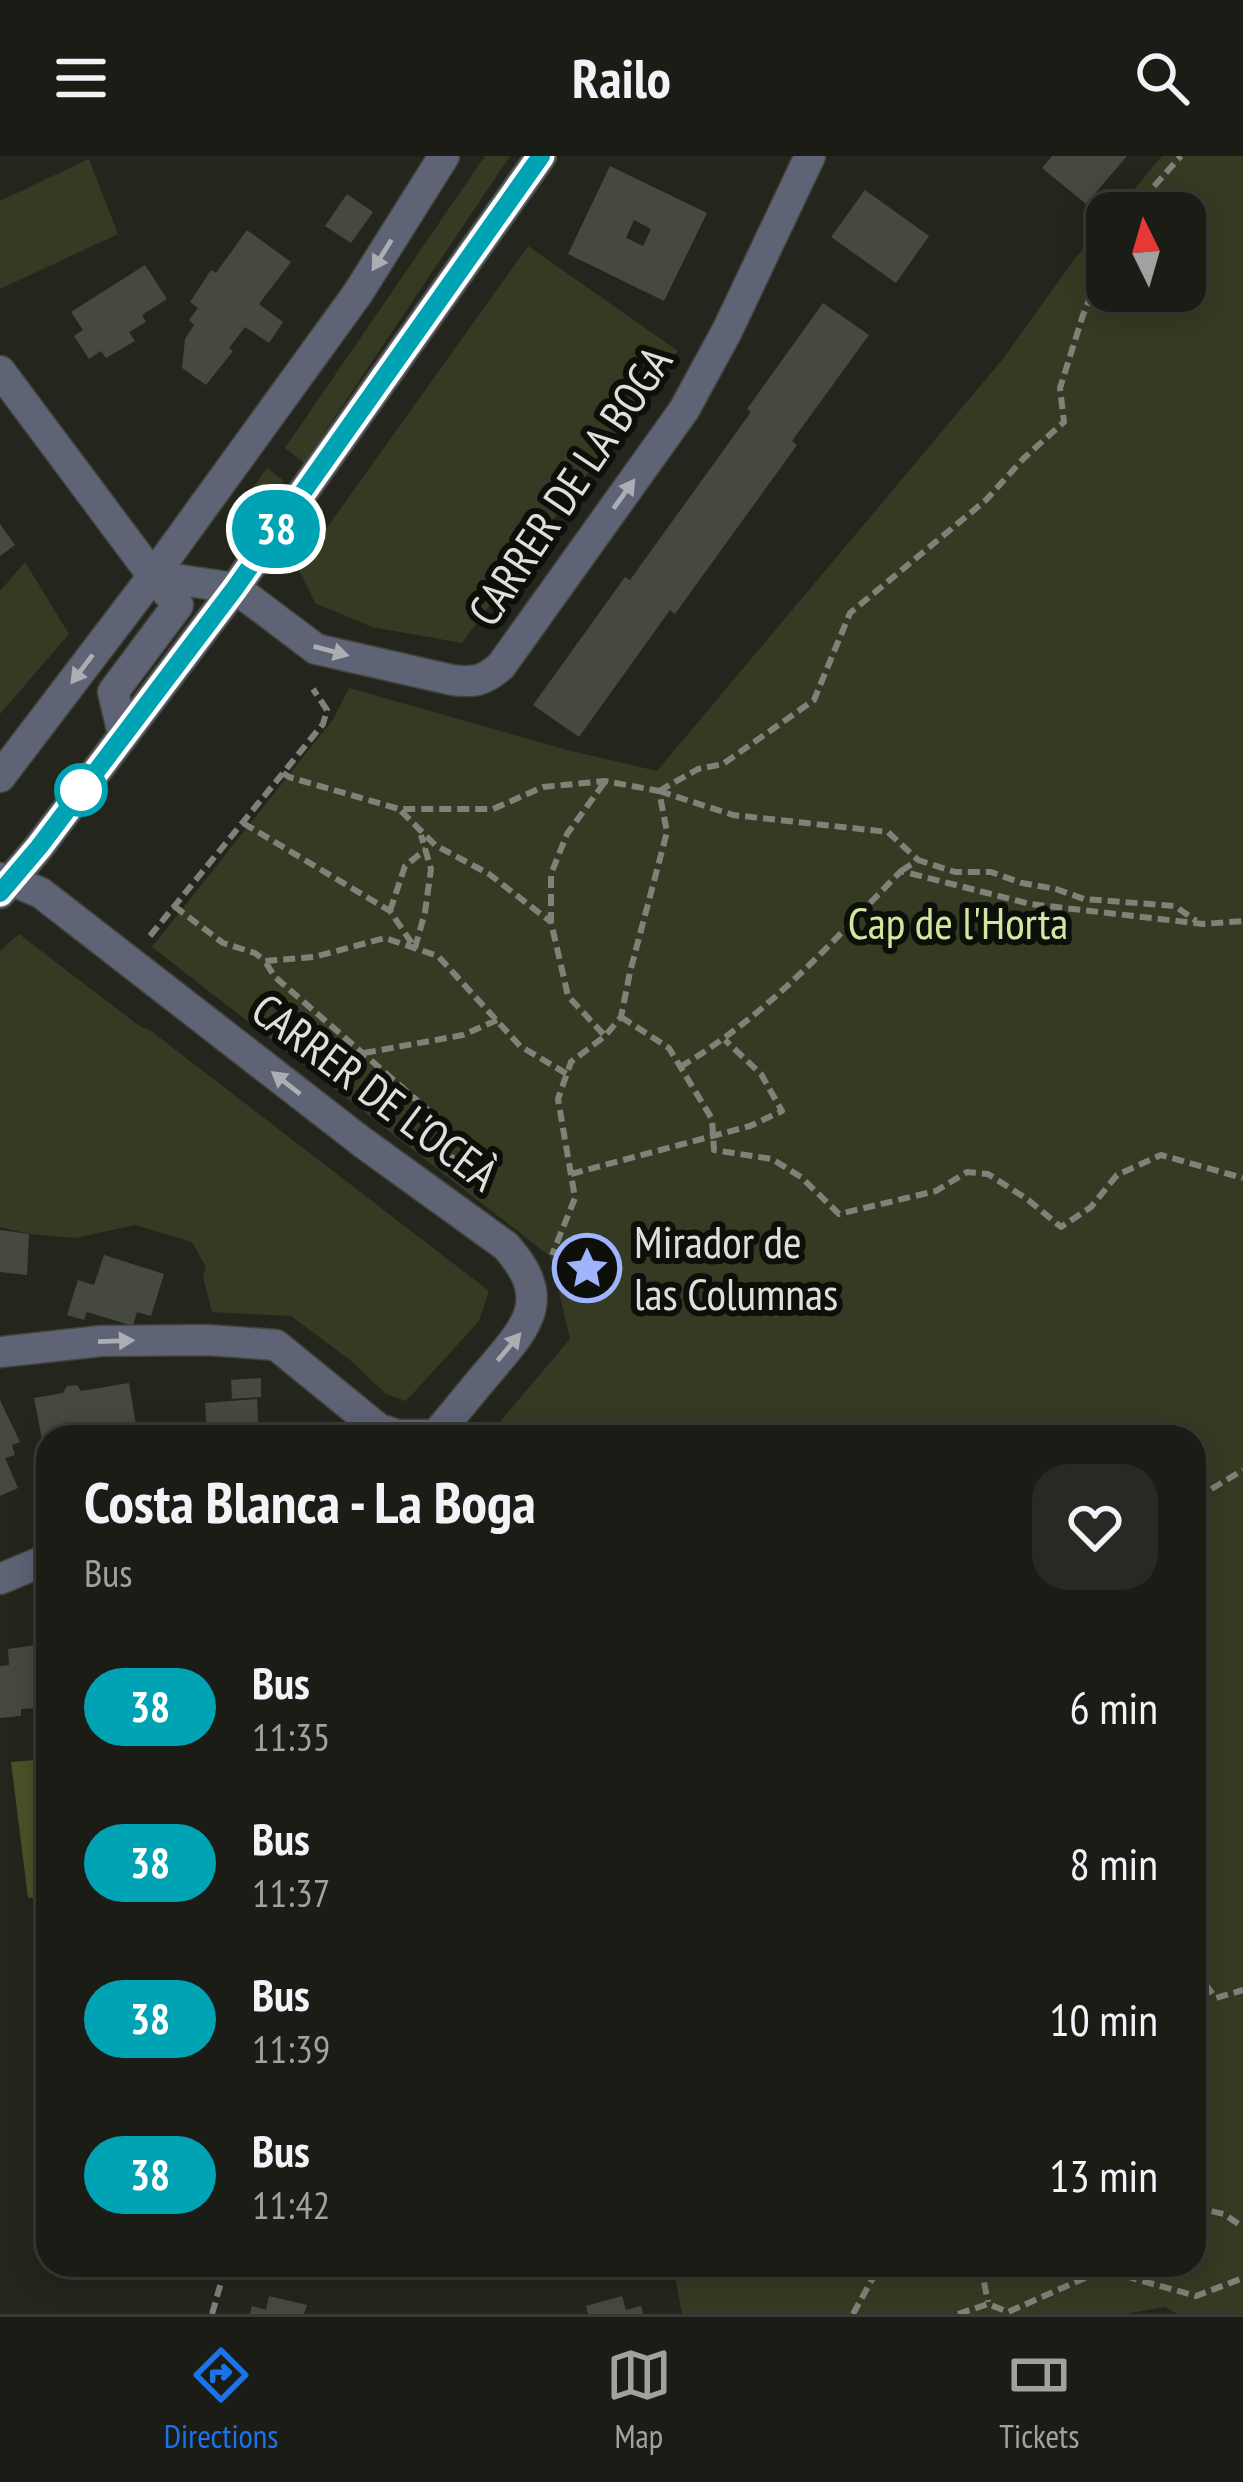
<!DOCTYPE html>
<meta charset="utf-8">
<style>
:root{--surface:#1b1c16;--page:#282923;--text:#f1f3f6;--muted:#a0a1a1;--line:#393a35;--accent:#1a73e8}
body{margin:0;font-family:"PT Sans Narrow",sans-serif;background:var(--page);color:var(--text);height:100vh;display:flex;flex-direction:column;font-size:45px;white-space:nowrap}
*{box-sizing:border-box;margin:0}
p{font-size:39px;color:var(--muted)}
.icon{flex:none;width:66px;height:66px;fill:none;stroke:currentColor;stroke-width:2;stroke-linecap:round;stroke-linejoin:round}
.map{position:relative;flex:1;overflow:hidden}
.side{position:absolute;left:36px;top:1269px;width:1170px;height:852px;display:flex;flex-direction:column;background:var(--surface);border-radius:36px;box-shadow:0 6px 30px #0003,0 0 0 3px var(--line)}
.side>*{flex:none}
.badge{padding:0 24px;border-radius:39px;font-size:42px;line-height:78px}
.needle{width:78px;rotate:355deg}
.buttons{position:absolute;left:1086px;top:36px;display:grid;gap:24px}
.buttons a{display:grid;place-items:center;width:120px;height:120px;border-radius:24px;background:var(--surface);box-shadow:0 6px 30px #0003,0 0 0 3px var(--line);font-size:60px}
.map>.badge{position:absolute;translate:-50% -50%;box-shadow:0 0 0 6px #fff}
.round{display:grid;place-items:center;flex:none;width:126px;height:126px;border-radius:36px;background:var(--page)}
.headline{display:flex;align-items:center;justify-content:space-between;height:204px;padding:0 48px}
h1{font-size:57px;font-weight:700;line-height:90px}
ul{padding:0;list-style:none}
li{display:flex;align-items:center;gap:36px;height:156px;padding:0 48px}
li div{flex:1}
li b{display:block;font-size:45px}
li em{font-style:normal}
li .badge{min-width:132px;font-weight:700;text-align:center}
header{display:flex;justify-content:space-between;align-items:center;height:156px;padding:0 48px;background:var(--surface);font-size:54px;font-weight:700}
.dock{display:flex;justify-content:space-around;align-items:center;height:168px;border-top:3px solid var(--line);background:var(--surface);font-size:33px;color:var(--muted)}
.dock a{display:grid;justify-items:center;gap:6px}
.dock .selected{color:var(--accent)}
.map>svg:first-child{display:block}
</style>
<header><svg class="icon" aria-label="menu" viewBox="0 0 24 24"><path d="M4 6h16M4 12h16M4 18h16"/></svg>Railo<svg class="icon" aria-label="search" viewBox="0 0 24 24"><circle cx="10" cy="10" r="6"/><path d="M15 15l6 6"/></svg></header>
<div class="map">
<svg width="1243" height="2158" viewBox="0 0 1243 2158">
<rect width="100%" height="100%" fill="#24261d"/>
<!-- green -->
<path fill="#353b22" d="M 485,0 L 510,0 L 304,307 L 285,292 Z
M 1162,0 L 1243,0 L 1243,2158 L 1177,2158 L 1165,2151 L 1124,2158 L 682,2158 L 673,2109 L 1194,2109 L 1194,1281 L 487,1281 L 570,1183 L 551,1101 L 152,791 L 334,562 L 349,532 L 567,594 L 657,615 L 1002,204 L 1077,100 L 1107,65 L 1107,135 L 1185,135 L 1185,57 L 1114,57 Z
M 89,3 L 118,78 L 0,133 L 0,45 Z
M 528,90 L 678,195 L 462,487 L 372,471 L 315,447 L 298,412 Z
M 267,312 L 284,325 L 256,365 L 239,351 Z
M 25,406 L 69,478 L 0,558 L 0,435 Z
M 19,778 L 138,869 L 151,875 L 489,1135 L 479,1165 L 406,1245 L 386,1238 L 350,1204 L 291,1160 L 212,1156 L 203,1121 L 206,1111 L 192,1086 L 135,1069 L 75,1082 L 29,1078 L 0,1071 L 0,795 Z"/>
<!-- water -->
<path fill="#495228" d="M 48,1603 L 48,1740 L 28,1742 L 11,1606 Z"/>
<!-- building -->
<path fill="#46493e" fill-rule="evenodd" d="M 1052,0 L 1127,0 L 1086,48 L 1042,12 Z
M 610,10 L 707,57 L 664,145 L 568,98 ZM 634,64 L 651,73 L 643,90 L 626,82 Z
M 865,34 L 929,80 L 896,127 L 831,81 Z
M 347,38 L 373,56 L 351,87 L 325,70 Z
M 247,74 L 291,106 L 259,148 L 283,166 L 269,187 L 245,171 L 229,192 L 233,195 L 206,229 L 182,212 L 185,183 L 194,169 L 189,164 L 198,152 L 190,146 L 211,114 L 216,117 Z
M 145,109 L 167,143 L 142,159 L 146,166 L 129,176 L 135,185 L 106,202 L 101,195 L 89,203 L 74,180 L 83,174 L 71,156 Z
M 823,147 L 869,179 L 792,285 L 797,289 L 675,458 L 670,454 L 579,581 L 533,549 L 625,421 L 630,424 L 751,256 L 747,253 Z
M 0,368 L 15,389 L 0,400 Z
M 0,1074 L 29,1078 L 27,1119 L 0,1116 Z
M 104,1099 L 164,1118 L 151,1160 L 137,1156 L 133,1170 L 87,1156 L 84,1164 L 67,1159 L 78,1124 L 94,1129 Z
M 261,1222 L 261,1241 L 232,1243 L 231,1224 Z
M 129,1227 L 138,1281 L 48,1281 L 48,1303 L 46,1304 L 34,1242 L 63,1237 L 67,1230 L 77,1229 L 81,1235 Z
M 257,1243 L 259,1281 L 207,1281 L 205,1247 Z
M 0,1244 L 20,1286 L 12,1289 L 15,1299 L 5,1302 L 18,1332 L 0,1340 Z
M 34,1464 L 48,1464 L 48,1528 L 38,1528 L 39,1552 L 21,1553 L 21,1560 L 0,1562 L 0,1510 L 9,1509 L 8,1493 L 36,1489 Z
M 120,2109 L 183,2109 L 184,2119 L 121,2123 Z
M 269,2140 L 307,2149 L 304,2158 L 250,2158 L 252,2150 L 266,2154 Z
M 622,2140 L 626,2154 L 641,2150 L 643,2158 L 588,2158 L 586,2150 Z"/>
<g fill="none" stroke-linecap="round" stroke-linejoin="round">
<!-- minor casing -->
<g stroke="#42443b" stroke-width="33">
<path id="minor" d="M 0,215 L 153,420 L 178,449 L 113,536 L 123,578
M 153,420 L 235,432 L 316,493 L 452,524 C 474,527 484,525 501,510 L 684,254 L 727,175 L 810,0
M 0,621 L 153,420 L 358,137 L 444,0
M 0,722 L 13,725 L 41,737 L 362,986 L 506,1090 C 553,1143 528,1169 490,1214 C 471,1236 453,1259 434,1281
M 0,737 L 39,691 L 235,432 L 541,0
M 0,1196 L 101,1185 L 207,1184 L 276,1189 L 379,1273 L 398,1279 L 435,1279
M 0,1423 L 48,1403"/>
</g>
<!-- path -->
<path stroke="#80827a" stroke-width="6" stroke-dasharray="12 6" stroke-linecap="butt" d="M 1130,57 L 1181,0
M 283,617 L 289,621 L 399,653 L 493,653 L 543,631 L 605,625 L 659,635 L 667,676 L 630,816 L 621,861 L 605,880 L 571,906 L 558,943 L 575,1042 L 552,1099
M 604,627 L 567,678 L 551,718 L 551,766 L 568,840 L 605,880
M 659,635 L 698,613 L 723,608 L 814,544 L 850,457 L 986,344 L 1024,302 L 1064,266 L 1060,232 L 1083,159 L 1107,100
M 659,635 L 733,659 L 888,676 L 918,704
M 401,655 L 435,689 L 489,718 L 551,766
M 243,667 L 390,755 L 413,789
M 901,715 L 918,704 L 955,716 L 991,716 L 1022,727 L 1056,733 L 1084,743 L 1175,750 L 1196,765
M 174,750 L 223,787 L 255,797 L 265,805 L 314,801 L 385,782 L 438,800 L 520,890 L 567,918
M 390,755 L 405,710 L 426,693
M 150,780 L 323,568 L 327,554 L 313,533
M 415,792 L 425,756 L 431,713 L 421,679
M 266,807 L 275,821 L 427,953 L 461,1019
M 621,861 L 669,892 L 712,963 L 714,994 L 772,1003 L 801,1021 L 839,1058 L 936,1035 L 967,1016 L 988,1018 L 1027,1043 L 1061,1071 L 1091,1051 L 1117,1019 L 1161,999 L 1243,1022
M 364,897 L 463,879 L 497,864
M 680,911 C 769,858 829,789 901,715 L 1030,748 L 1203,768 L 1243,765
M 571,1018 L 750,970 L 782,955 L 761,918 L 725,884
M 1194,1336 L 1208,1335 L 1243,1314
M 1194,1814 L 1216,1842 L 1243,1834
M 1194,2051 L 1224,2058 L 1243,2071
M 988,2109 L 984,2126 L 988,2146
M 212,2158 L 226,2109
M 853,2158 L 880,2109
M 958,2158 L 988,2148 L 1008,2156 L 1103,2114 L 1196,2140 L 1243,2122"/>
<!-- minor -->
<use href="#minor" stroke="#5e6375" stroke-width="30"/>
</g>
<!-- one-way arrows -->
<defs><path id="oneway-solid" d="M-6-.8H1V-3.2L6.5 0L1 3.2V.8H-6Z" transform="scale(3)"/></defs>
<g fill="#abaeb2">
<use href="#oneway-solid" transform="translate(382 99) rotate(122)"/>
<use href="#oneway-solid" transform="translate(624 338) rotate(-54)"/>
<use href="#oneway-solid" transform="translate(331 495) rotate(15)"/>
<use href="#oneway-solid" transform="translate(82 513) rotate(127)"/>
<use href="#oneway-solid" transform="translate(286 927) rotate(-142)"/>
<use href="#oneway-solid" transform="translate(116 1185) rotate(-2)"/>
<use href="#oneway-solid" transform="translate(509 1191) rotate(-50)"/>
</g>
<g fill="none" stroke-linecap="round" stroke-linejoin="round">
<!-- line casing -->
<g stroke="#fff" stroke-width="27">
<path id="line" d="M 0,737 L 39,691 L 235,432 L 541,0"/>
</g>
<!-- line -->
<use href="#line" stroke="#00a3b4" stroke-width="18"/>
</g>
<!-- icons -->
<defs>
<g id="sight-ring" transform="scale(3.45)"><circle r="9.5" fill="#0d0f0a" stroke="#a0b3fd" stroke-width="1.5"/><path d="M0-6L1.8-2.2L6-1.7L2.9 1.2L3.7 5.4L0 3.3L-3.7 5.4L-2.9 1.2L-6-1.7L-1.8-2.2Z" fill="#a0b3fd"/></g>
</defs>
<g fill-rule="evenodd">
<use href="#sight-ring" x="587" y="1112"/>
</g>
<!-- markers -->
<circle fill="#fff" stroke="#00a3b4" stroke-width="6" cx="81" cy="634" r="24"/>
<g text-anchor="middle" stroke-width="12" stroke-linejoin="round" paint-order="stroke">
<!-- street labels -->
<g font-size="45" fill="#dee0da" stroke="#0d0f0a">
<text transform="translate(570 330) rotate(-56)" y="16">CARRER DE LA BOGA</text>
<text transform="translate(375 936) rotate(37)" y="16">CARRER DE L'OCEÀ</text>
</g>
<!-- park labels -->
<g font-size="45" fill="#d4e69f" stroke="#0d0f0a">
<text x="958" y="783">Cap de l'Horta</text>
</g>
<!-- poi labels -->
<g font-size="45" fill="#dee0da" stroke="#0d0f0a" text-anchor="start">
<text x="634" y="1102">Mirador de<tspan x="634" dy="52">las Columnas</tspan></text>
</g>
</g>
</svg>
<div class="buttons">
<a><svg class="needle" viewBox="-14 -14 28 28"><path d="M0-13l5 13h-10z" fill="#e53935"/><path d="M0 13l5-13h-10z" fill="#a0a1a1"/></svg></a>
</div>
<b class="badge" style="left:276px;top:373px;background:#00a3b4;color:#fff">38</b>
<section class="side">
<div class="headline"><div><h1>Costa Blanca - La Boga</h1><p>Bus</p></div><a class="round"><svg class="icon" aria-label="heart" viewBox="0 0 24 24"><path d="M12 20l-8-8c-3-5 5-10 8-4 3-6 11-1 8 4z"/></svg></a></div>
<ul>
<li><span class="badge" style="background:#00a3b4;color:#fff">38</span><div><b>Bus</b><p>11:35</p></div><em>6 min</em></li>
<li><span class="badge" style="background:#00a3b4;color:#fff">38</span><div><b>Bus</b><p>11:37</p></div><em>8 min</em></li>
<li><span class="badge" style="background:#00a3b4;color:#fff">38</span><div><b>Bus</b><p>11:39</p></div><em>10 min</em></li>
<li><span class="badge" style="background:#00a3b4;color:#fff">38</span><div><b>Bus</b><p>11:42</p></div><em>13 min</em></li>
</ul>
</section>
</div>
<nav class="dock">
<a class="selected"><svg class="icon" aria-label="directions" viewBox="0 0 24 24"><path d="M12 3l9 9-9 9-9-9zM9 14v-3h6M13 9l2 2-2 2"/></svg>Directions</a>
<a><svg class="icon" aria-label="map" viewBox="0 0 24 24"><path d="M3 6l6-2 6 2 6-2v14l-6 2-6-2-6 2zM9 4v14M15 6v14"/></svg>Map</a>
<a><svg class="icon" aria-label="tickets" viewBox="0 0 24 24"><path d="M3 7h18v10H3zM15 7v10"/></svg>Tickets</a>
</nav>
